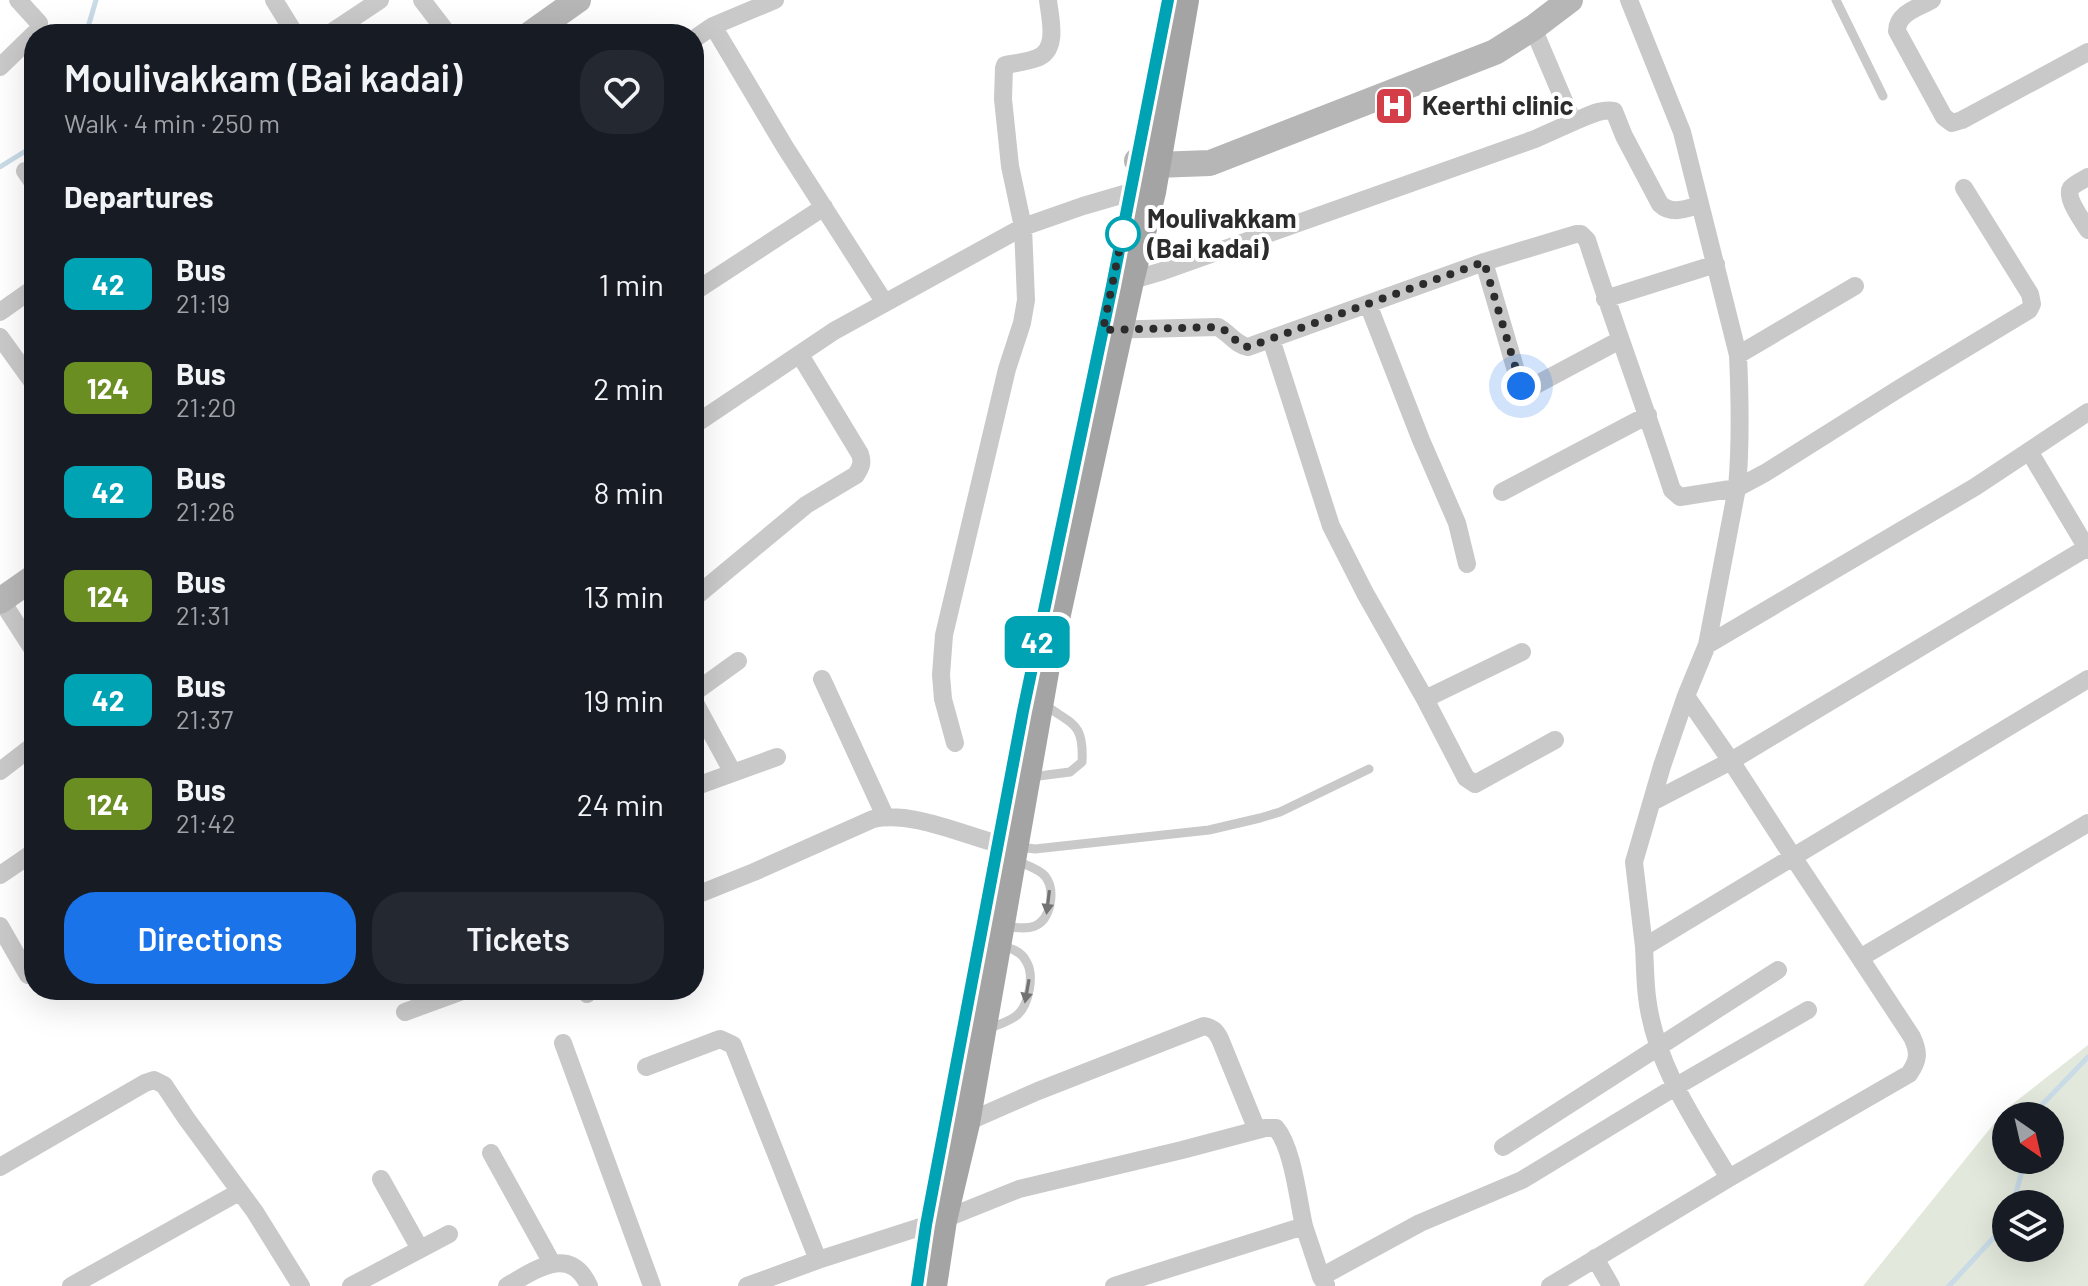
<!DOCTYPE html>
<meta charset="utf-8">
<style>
:root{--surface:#171b24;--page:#242831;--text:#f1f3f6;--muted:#9ea1a6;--accent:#1a73e8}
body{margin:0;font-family:Barlow,sans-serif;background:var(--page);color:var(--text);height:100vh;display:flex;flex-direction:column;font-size:30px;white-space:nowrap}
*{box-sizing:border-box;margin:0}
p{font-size:26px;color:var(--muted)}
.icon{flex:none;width:44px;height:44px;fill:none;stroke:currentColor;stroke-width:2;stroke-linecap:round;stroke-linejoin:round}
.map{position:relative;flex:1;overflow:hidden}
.panel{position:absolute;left:24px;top:24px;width:680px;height:976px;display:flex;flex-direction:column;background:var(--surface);border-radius:32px;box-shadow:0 8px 32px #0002}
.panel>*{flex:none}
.badge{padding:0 16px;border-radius:12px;font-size:28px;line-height:52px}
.needle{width:52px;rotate:146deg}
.controls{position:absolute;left:1992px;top:1102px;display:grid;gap:16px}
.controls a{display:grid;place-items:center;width:72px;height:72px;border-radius:50%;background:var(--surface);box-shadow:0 8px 32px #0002;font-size:40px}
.you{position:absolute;width:40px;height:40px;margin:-20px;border:6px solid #fff;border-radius:50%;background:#1a73e8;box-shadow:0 0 0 12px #1a73e833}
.map>.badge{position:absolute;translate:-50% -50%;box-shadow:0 0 0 4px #fff}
h2{padding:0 40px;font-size:30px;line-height:72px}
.round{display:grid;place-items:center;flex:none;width:84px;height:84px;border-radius:32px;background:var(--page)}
.head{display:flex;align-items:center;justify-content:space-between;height:136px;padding:0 40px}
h1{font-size:38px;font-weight:600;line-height:60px}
.primary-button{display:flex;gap:16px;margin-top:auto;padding:16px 40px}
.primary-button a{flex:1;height:92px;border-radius:32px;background:var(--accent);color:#fff;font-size:32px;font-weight:600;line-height:92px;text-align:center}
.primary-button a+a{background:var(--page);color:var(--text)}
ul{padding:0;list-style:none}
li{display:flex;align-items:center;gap:24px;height:104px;padding:0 40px}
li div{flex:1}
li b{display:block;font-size:30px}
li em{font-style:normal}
li .badge{min-width:88px;font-weight:700;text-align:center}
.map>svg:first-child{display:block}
</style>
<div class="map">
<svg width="2088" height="1286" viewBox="0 0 2088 1286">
<rect width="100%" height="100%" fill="#fff"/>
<!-- green -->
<path fill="#e2e8db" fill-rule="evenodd" d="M 2088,1045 L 2088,1286 L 1863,1286 L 2005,1110 ZM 2006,1116 L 2050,1116 L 2050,1160 L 2006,1160 ZM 2006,1204 L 2050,1204 L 2050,1248 L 2006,1248 Z"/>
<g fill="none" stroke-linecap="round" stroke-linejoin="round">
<!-- stream -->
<path stroke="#c8dbe7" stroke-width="5" d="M 86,34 L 96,0
M 0,167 L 32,147 L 34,144
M 2034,1116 L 2034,1113 L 2088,1057
M 2013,1204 L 2025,1160
M 1949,1286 L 1997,1234 L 2006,1220"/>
<!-- lane -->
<path stroke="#c9c9c9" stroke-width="9" d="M 1836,0 L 1883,96
M 1031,777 L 1070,772 L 1082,762 C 1084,723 1073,725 1045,705
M 1020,847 L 1035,849 L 1209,830 L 1260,818 L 1280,812 L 1369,769
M 1003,926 C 1013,927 1025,930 1035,926 C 1051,919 1056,890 1045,876 C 1039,869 1026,865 1017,861
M 986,1029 C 996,1026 1008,1022 1016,1016 C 1029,1006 1035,975 1026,961 C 1021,951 1010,948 999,945"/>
<!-- street -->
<path stroke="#c9c9c9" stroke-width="18" d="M 18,0 L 39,23 L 38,31 L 34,34
M 274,0 L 295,34
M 422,0 L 448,34
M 1629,0 L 1682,132 L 1738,355 C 1740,399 1741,444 1737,488 L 1707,645 L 1686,696 L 1662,766 L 1634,862 L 1644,947
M 1932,0 C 1918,8 1897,13 1897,31 L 1944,117 L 1952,123 L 1962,120 L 2088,52
M 713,26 L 785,147 L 885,303
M 161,33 L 161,34
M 329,34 L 380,0
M 694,39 L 713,26 L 775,0
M 0,67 L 34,34
M 1573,122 C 1586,117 1601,108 1614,111 L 1624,136 L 1660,204 C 1672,215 1685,209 1699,205
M 25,171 L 34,184
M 2088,177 C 2083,180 2074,184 2071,188 C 2065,198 2083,221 2088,230
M 1484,262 L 1519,381 L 1525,388 L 1530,388 L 1620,340
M 1129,281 L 1163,271 L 1535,139 L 1573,122 L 1533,28
M 694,292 L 824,207
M 1605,299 L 1716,264
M 1368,304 L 1421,440 L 1457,523 L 1467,564
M 0,312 L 34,288
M 1103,330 L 1218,327 C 1229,333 1236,345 1248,347 L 1484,262 L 1576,234 L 1581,234 L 1587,240 C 1614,324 1645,406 1672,490 L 1680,497 L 1737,488 L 1765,473 L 1900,388 L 2029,310 L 2032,304 L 2030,294 L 1964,188
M 0,337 L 34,384
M 1271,339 L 1331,526 L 1365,593 L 1425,699 L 1466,778 L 1475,784 L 1555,740
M 1738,355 L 1855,286
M 694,425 L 834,331 L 1023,227 L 1083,206 L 1131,192
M 2029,451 L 2088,550
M 1502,492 L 1648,415
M 2088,547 L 1731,761 L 1793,857 L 2088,679
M 694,598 L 806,505 L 856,475 C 861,467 863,463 860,454 L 800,355
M 1,600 L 34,651
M 1707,645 L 1975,487 L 2088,412
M 822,679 L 885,816
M 694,698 L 695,692 L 738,661
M 1425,699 L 1522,652
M 694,701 L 733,773
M 955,743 L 943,699 L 941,675 L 944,635 L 1007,369 L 1022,323 L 1026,300 L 1023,227 L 1010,166 L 1003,99 L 1004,68 L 1005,65 C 1016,63 1027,62 1037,58 C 1059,50 1050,18 1048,0
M 0,771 L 34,745
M 694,787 L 777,757
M 1652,802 L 1731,761 L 1686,696
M 0,875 L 34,852
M 694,896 L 754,872 L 873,819 C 916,810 970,839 1012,847
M 0,926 L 28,975
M 586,990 L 587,994
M 405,1012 L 465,990
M 563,1043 L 652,1286
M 646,1067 L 720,1039 L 733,1045 L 818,1260
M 965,1123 L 1038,1091 L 1204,1026 C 1213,1028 1216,1031 1220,1039 L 1257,1130
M 1503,1147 L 1778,970
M 491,1153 L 552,1263
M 0,1167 L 145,1083 L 154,1080 L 164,1085 L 186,1118 L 255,1212 L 301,1286
M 1729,1178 C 1695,1121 1655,1065 1647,997 C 1645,981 1645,964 1644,947 L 1793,857 L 1860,958 L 2088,823
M 381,1179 L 420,1249
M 1595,1258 L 1611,1286
M 1321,1277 L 1420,1223 L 1522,1180 L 1675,1087 L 1808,1010
M 71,1286 L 239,1192
M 351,1286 L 449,1234
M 507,1286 C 535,1270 570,1244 589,1286
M 747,1286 L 818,1260 L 942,1220 L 1019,1189 L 1182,1150 L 1265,1128 L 1276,1128 C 1293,1148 1298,1200 1304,1226
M 1114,1286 L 1304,1226 L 1321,1277 L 1326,1285
M 1550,1286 L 1729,1178 L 1909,1074 C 1919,1060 1919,1052 1912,1037 L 1860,958"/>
<!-- secondary -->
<path stroke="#b6b6b6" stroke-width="26" d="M 530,34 L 578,0
M 1137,161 L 1156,165 L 1210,163 L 1495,52 L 1533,28 L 1570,0
M 0,601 L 34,577"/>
<!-- primary -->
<path stroke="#a4a4a4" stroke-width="30" d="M 932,1286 L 942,1220 L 965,1123 L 1047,655 L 1129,281 L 1151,192 L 1184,0"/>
</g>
<!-- one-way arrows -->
<defs><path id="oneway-solid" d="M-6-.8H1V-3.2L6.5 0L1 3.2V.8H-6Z" transform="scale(2)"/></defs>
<g fill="#737373">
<use href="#oneway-solid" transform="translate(1048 902) rotate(97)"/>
<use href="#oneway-solid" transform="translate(1027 991) rotate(100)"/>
</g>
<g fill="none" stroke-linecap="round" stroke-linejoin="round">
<!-- line casing -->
<g stroke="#fff" stroke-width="18">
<path id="line" d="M 917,1286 L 926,1225 L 1023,711 L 1112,286 L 1168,0"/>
</g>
<!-- line -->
<use href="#line" stroke="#00a3b4" stroke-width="12"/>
<!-- walk -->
<path stroke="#2c2c2c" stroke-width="8" stroke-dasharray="0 14.4" d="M 1123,234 L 1125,222 L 1103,330 L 1218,327 L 1228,332 L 1240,345 L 1248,347 L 1484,262 L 1521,386"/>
</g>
<!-- icons -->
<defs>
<g id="hospital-square" transform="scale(2)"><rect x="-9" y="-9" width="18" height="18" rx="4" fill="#d33e48" stroke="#fff"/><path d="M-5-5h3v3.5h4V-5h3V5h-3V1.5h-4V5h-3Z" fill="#fff"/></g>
</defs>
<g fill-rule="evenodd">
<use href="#hospital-square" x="1394" y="106"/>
</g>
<!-- markers -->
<circle fill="#fff" stroke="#00a3b4" stroke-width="4" cx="1123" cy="234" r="16"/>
<g text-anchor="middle" stroke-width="8" stroke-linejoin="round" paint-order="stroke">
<!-- poi labels -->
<g font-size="26" font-weight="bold" fill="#2c2c2c" stroke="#fff" text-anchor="start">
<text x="1422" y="115">Keerthi clinic</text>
</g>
<!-- stop labels -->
<g font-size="26" font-weight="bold" fill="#2c2c2c" stroke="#fff" text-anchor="start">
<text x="1147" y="228">Moulivakkam<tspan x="1147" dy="30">(Bai kadai)</tspan></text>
</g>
</g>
</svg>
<div class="controls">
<a><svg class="needle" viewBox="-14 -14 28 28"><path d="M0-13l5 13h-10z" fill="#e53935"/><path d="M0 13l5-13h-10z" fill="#9ea1a6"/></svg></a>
<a><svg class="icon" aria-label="layers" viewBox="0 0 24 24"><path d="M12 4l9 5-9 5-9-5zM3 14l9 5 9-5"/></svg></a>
</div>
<div class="you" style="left:1521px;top:386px"></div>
<b class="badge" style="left:1037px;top:642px;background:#00a3b4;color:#fff">42</b>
<section class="panel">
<div class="head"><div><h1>Moulivakkam (Bai kadai)</h1><p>Walk · 4 min · 250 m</p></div><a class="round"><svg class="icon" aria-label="heart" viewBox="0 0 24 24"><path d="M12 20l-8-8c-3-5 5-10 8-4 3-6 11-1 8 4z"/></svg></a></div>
<h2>Departures</h2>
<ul>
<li><span class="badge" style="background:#00a3b4;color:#fff">42</span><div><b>Bus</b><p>21:19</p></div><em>1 min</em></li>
<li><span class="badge" style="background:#6b8e23;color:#fff">124</span><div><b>Bus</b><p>21:20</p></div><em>2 min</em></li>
<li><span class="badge" style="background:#00a3b4;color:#fff">42</span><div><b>Bus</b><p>21:26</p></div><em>8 min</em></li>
<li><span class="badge" style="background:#6b8e23;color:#fff">124</span><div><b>Bus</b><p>21:31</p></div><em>13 min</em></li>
<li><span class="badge" style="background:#00a3b4;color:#fff">42</span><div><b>Bus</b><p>21:37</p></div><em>19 min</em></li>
<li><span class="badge" style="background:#6b8e23;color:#fff">124</span><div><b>Bus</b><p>21:42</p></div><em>24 min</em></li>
</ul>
<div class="primary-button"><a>Directions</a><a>Tickets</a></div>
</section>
</div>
